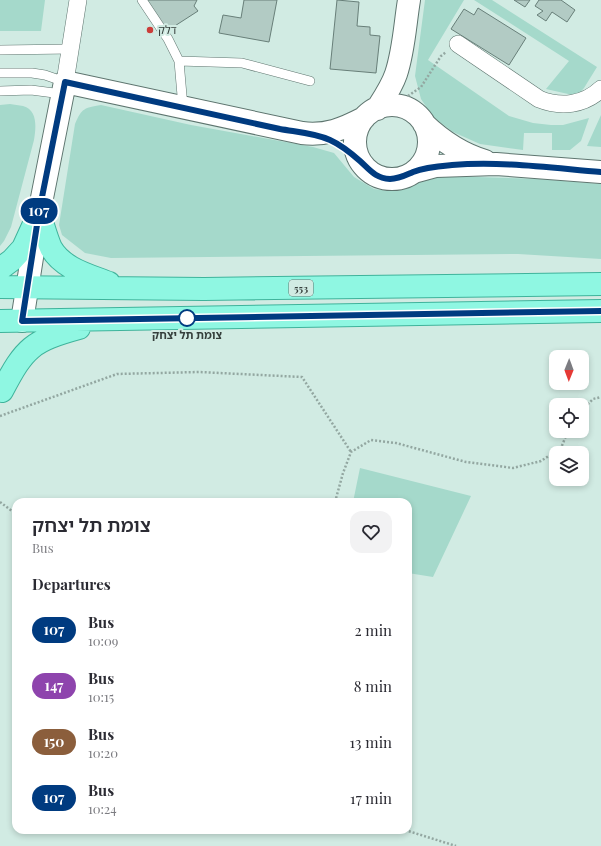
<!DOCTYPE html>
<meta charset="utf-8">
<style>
:root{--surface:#fff;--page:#f2f2f3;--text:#2b2b33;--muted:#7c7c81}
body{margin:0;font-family:"Playfair Display","Noto Sans Hebrew",serif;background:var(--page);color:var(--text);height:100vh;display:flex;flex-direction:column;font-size:15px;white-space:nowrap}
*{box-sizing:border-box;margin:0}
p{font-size:13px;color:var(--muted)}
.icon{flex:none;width:22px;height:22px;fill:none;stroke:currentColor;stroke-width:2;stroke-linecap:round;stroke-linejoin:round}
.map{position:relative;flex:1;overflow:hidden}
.drawer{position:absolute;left:12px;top:498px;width:400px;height:336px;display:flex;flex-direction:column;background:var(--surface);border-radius:12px;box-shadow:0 2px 6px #0003}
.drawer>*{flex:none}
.badge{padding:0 8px;border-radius:13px;font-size:14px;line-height:26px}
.needle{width:26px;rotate:181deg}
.tools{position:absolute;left:549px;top:350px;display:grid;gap:8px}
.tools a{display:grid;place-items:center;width:40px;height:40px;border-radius:8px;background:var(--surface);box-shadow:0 2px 6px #0003;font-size:20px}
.map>.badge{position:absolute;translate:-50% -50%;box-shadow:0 0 0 2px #fff}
h2{padding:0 20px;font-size:15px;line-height:36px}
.round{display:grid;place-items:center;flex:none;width:42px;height:42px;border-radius:12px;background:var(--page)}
.overview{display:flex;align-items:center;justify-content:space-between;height:68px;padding:0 20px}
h1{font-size:19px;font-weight:600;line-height:30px}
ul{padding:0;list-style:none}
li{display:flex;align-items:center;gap:12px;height:56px;padding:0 20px}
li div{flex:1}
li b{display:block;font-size:15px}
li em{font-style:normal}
li .badge{min-width:44px;font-weight:700;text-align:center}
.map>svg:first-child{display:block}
</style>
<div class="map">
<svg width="601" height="846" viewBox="0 0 601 846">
<rect width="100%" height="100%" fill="#d1ebe3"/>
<!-- green -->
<path fill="#a5d9cb" d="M 0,0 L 45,0 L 41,31 L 0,31 Z
M 425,0 L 464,0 L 428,60 L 509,116 L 533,123 L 551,125 L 563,125 L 589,118 L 581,141 L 570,150 L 552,150 L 552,133 L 524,133 L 523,150 L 480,144 L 453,132 L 433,117 L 421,99 L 415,76 Z
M 474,0 L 492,0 L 597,67 L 584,88 L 577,96 L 546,89 L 569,61 Z
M 10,104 C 14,105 19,105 23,106 C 38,110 36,128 34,140 L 11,227 L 4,241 L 0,246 L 0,105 Z
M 101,105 L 191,125 L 313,147 L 334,153 L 354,177 L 374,189 L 390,191 L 407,188 L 420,182 L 444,176 L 539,179 L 601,184 L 601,259 L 518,254 L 111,258 L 85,253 L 62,235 L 59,225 L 75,124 C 82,108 84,108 101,105 Z
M 601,115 L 601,147 L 587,146 Z
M 360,468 L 471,496 L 433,577 L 408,573 L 408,502 L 353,502 Z"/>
<!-- building -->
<path fill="#b2cbc4" stroke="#687f79" d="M 146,0 L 197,0 L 194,6 L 198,11 L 167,31 Z
M 244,0 L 277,0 L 269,42 L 219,33 L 223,15 L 241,18 Z
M 337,0 L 359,2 L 357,26 L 370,27 L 370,35 L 380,36 L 376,73 L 330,69 Z
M 514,0 L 530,0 L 525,7 Z
M 539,0 L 561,0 L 575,10 L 567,22 L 552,12 L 546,21 L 537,15 L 543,11 L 535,6 Z
M 478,8 L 526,38 L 509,65 L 451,29 L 464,9 L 474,15 Z"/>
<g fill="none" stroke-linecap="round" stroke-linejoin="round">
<!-- service casing -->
<g stroke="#5e756f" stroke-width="10">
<path id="service" d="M 142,0 L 168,39 L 179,61 L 183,107
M 0,50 L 71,49
M 179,61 L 242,63 L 310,81
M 0,73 L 32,73 L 45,75 L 65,82
M 0,91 L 31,90 L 62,94"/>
</g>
<!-- minor casing -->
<g stroke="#5e756f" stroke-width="18">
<path id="minor" d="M 458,44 L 539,99 C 561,108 584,105 601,89
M 65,82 L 78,0"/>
</g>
<!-- tertiary casing -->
<g stroke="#5e756f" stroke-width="24">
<path id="tertiary" d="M355 142a37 37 0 1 1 74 0a37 37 0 1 1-74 0Z
M 377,109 C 384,98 392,86 396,74 C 404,50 405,24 409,0
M 424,124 C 442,141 461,154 485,161
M 414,172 L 436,166 L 496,164 L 601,172
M 22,321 L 39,213 L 65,82 L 302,133 C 326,136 343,129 364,118"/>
</g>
<!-- primary casing -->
<g stroke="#3fb39b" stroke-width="24">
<path id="primary" d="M 39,213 C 43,224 46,237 51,248 C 63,269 89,275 109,283
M 0,269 L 12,260 L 23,248 L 39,213
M 0,287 L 204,289 L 601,284
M 0,321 L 601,311
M 2,391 C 25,347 32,341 79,328"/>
</g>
<!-- path -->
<path stroke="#93a7a1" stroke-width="2.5" stroke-dasharray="2 2" stroke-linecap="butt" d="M 408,96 L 421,87 L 441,56 L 446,52
M 582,410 L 593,399 L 601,397
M 0,416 L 117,374 L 199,372 L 302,377 L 351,452
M 0,502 L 16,514
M 335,502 L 343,473 L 351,452 L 371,440 L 396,443 L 466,462 L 513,468 L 541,461 L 561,448 L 568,431
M 405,830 L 456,846"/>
<!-- service -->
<use href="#service" stroke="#fff" stroke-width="9"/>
<!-- minor -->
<use href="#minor" stroke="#fff" stroke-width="17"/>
<!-- tertiary -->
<use href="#tertiary" stroke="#fff" stroke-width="22"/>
<!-- primary -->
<use href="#primary" stroke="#8ff7e2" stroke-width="22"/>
</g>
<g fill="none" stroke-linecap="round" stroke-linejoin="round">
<!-- line casing -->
<g stroke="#fff" stroke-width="9">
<path id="line" d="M 601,172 C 552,168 502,161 452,165 C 440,166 425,167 413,172 C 406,175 399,179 390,179 C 375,178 370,170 360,161 C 351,153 341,145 330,140 C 315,133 297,132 280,129 L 65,82 L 39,212 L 22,321 L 601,311"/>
</g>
<!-- line -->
<use href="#line" stroke="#003b80" stroke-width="6"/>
</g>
<!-- markers -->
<circle fill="#cb3d39" stroke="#d1ebe3" stroke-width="1.5" cx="150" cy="30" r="4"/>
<circle fill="#fff" stroke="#003b80" stroke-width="2" cx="187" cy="318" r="8"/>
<g text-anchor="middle" stroke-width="4" stroke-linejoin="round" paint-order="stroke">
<!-- shield labels -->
<rect fill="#d1ebe3" stroke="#64736e" stroke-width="1" x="289" y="280" width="24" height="16" rx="3"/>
<g font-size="10" font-weight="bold" fill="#353f3c">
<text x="301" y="292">553</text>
</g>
<!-- poi labels -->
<g font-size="11" fill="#353f3c" stroke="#d1ebe3" text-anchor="start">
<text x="158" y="34">דלק</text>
</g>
<!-- stop labels -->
<g font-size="11" font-weight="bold" fill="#353f3c" stroke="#d1ebe3">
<text x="187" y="339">צומת תל יצחק</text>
</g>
</g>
</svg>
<div class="tools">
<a><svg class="needle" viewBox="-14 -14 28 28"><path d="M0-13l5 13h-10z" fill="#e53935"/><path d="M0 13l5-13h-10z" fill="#7c7c81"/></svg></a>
<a><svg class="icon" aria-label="locate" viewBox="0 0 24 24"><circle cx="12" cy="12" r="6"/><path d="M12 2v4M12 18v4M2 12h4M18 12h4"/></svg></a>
<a><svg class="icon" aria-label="layers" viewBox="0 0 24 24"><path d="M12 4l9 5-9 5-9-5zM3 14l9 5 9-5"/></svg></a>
</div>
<b class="badge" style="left:39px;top:211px;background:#003b80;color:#fff">107</b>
<section class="drawer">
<div class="overview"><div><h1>צומת תל יצחק</h1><p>Bus</p></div><a class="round"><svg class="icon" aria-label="heart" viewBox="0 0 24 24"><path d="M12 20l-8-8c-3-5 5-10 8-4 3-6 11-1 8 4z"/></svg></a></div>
<h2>Departures</h2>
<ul>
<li><span class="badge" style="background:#003b80;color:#fff">107</span><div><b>Bus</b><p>10:09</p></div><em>2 min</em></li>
<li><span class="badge" style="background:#8e44ad;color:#fff">147</span><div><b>Bus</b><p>10:15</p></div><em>8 min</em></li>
<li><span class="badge" style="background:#8b5e3c;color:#fff">150</span><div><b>Bus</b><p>10:20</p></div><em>13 min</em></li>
<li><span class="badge" style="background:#003b80;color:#fff">107</span><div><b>Bus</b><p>10:24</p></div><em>17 min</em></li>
</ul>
</section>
</div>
